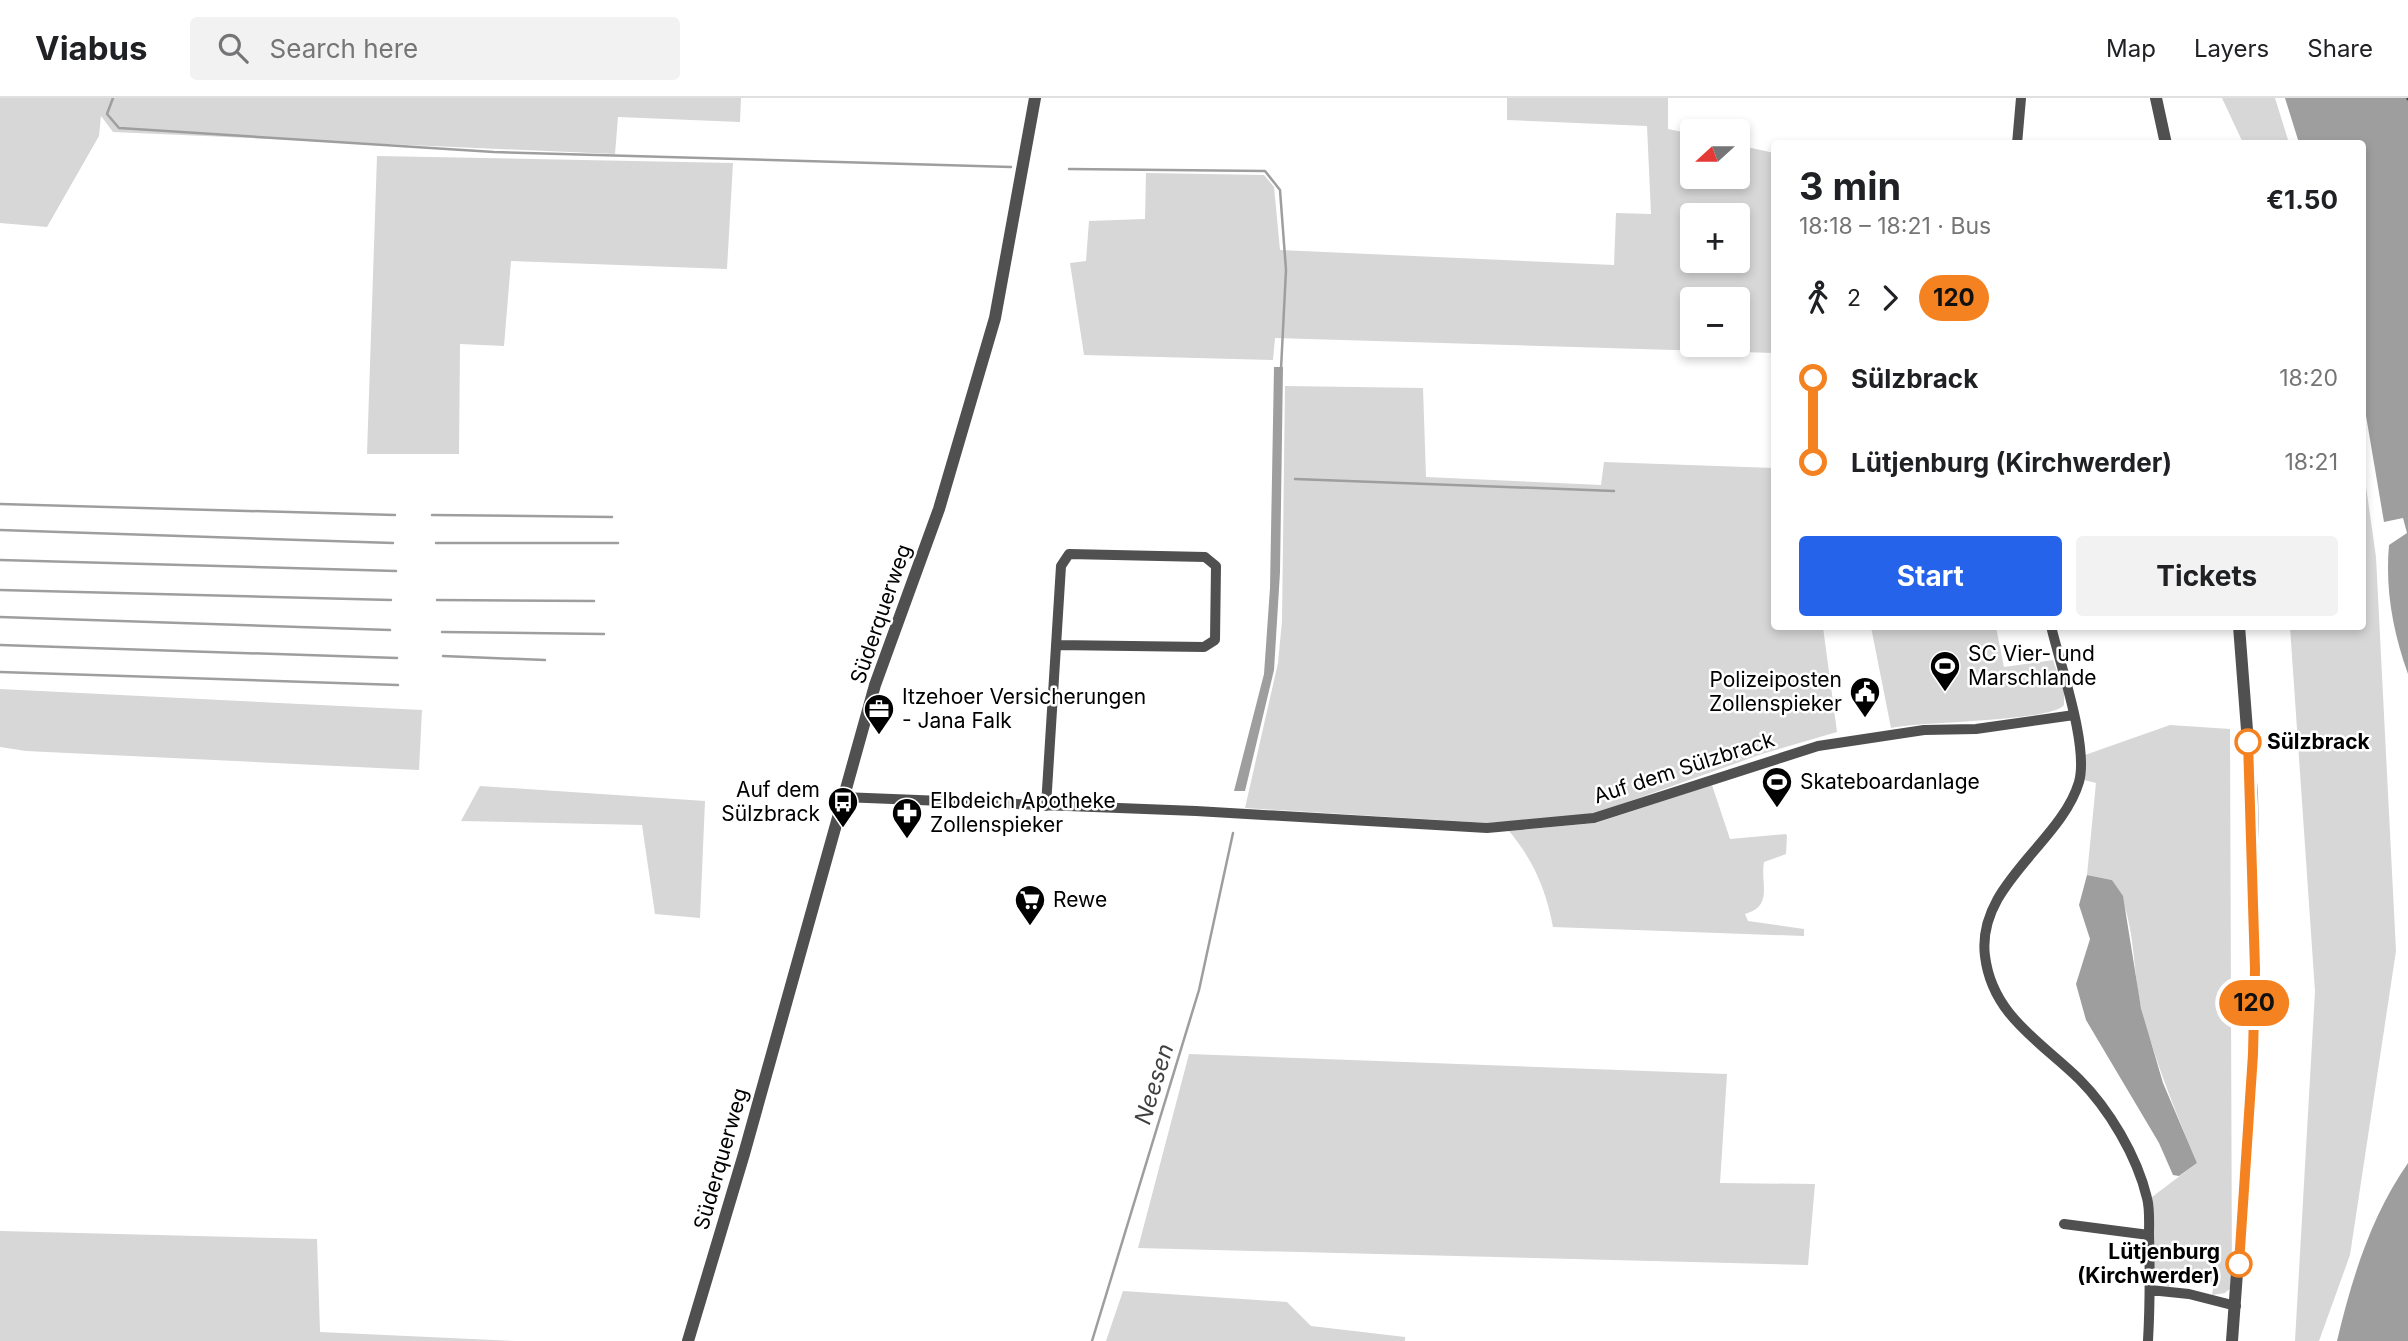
<!DOCTYPE html>
<meta charset="utf-8">
<style>
:root{--surface:#fff;--page:#f2f2f2;--text:#202124;--muted:#757577;--line:#e0e0e0;--accent:#2563eb}
body{margin:0;font-family:Inter,sans-serif;background:var(--page);color:var(--text);height:100vh;display:flex;flex-direction:column;font-size:26px;white-space:nowrap}
*{box-sizing:border-box;margin:0}
p{font-size:23px;color:var(--muted)}
.icon{flex:none;width:38px;height:38px;fill:none;stroke:currentColor;stroke-width:2;stroke-linecap:round;stroke-linejoin:round}
.map{position:relative;flex:1;overflow:hidden}
.details{position:absolute;left:1771px;top:42px;width:595px;height:490px;display:flex;flex-direction:column;background:var(--surface);border-radius:7px;box-shadow:0 4px 10px #0003}
.details>*{flex:none}
.badge{padding:0 14px;border-radius:23px;font-size:24px;line-height:46px}
.needle{width:46px;rotate:249deg}
.controls{position:absolute;left:1680px;top:21px;display:grid;gap:14px}
.controls a{display:grid;place-items:center;width:70px;height:70px;border-radius:7px;background:var(--surface);box-shadow:0 4px 10px #0003;font-size:35px}
.map>.badge{position:absolute;translate:-50% -50%;box-shadow:0 0 0 4px #fff}
.legs{display:flex;align-items:center;gap:10px;height:77px;padding:0 28px;font-size:23px}
.legs p{margin-inline-start:auto}
.headline{display:flex;align-items:center;justify-content:space-between;height:119px;padding:0 28px}
h1{font-size:38px;font-weight:700;line-height:52px}
.button{display:flex;gap:14px;margin-top:auto;padding:14px 28px}
.button a{flex:1;height:80px;border-radius:7px;background:var(--accent);color:#fff;font-size:28px;font-weight:700;line-height:80px;text-align:center}
.button a+a{background:var(--page);color:var(--text)}
ul{padding:0 28px;list-style:none}
li{display:flex;align-items:center;gap:24px;height:84px;font-size:26px}
li i{display:grid;place-items:center;width:10px;height:100%;margin:0 9px;background:currentColor}
li i::after{content:'';width:18px;height:18px;margin:-9px;border:5px solid;border-radius:50%;background:var(--surface)}
li p{margin-inline-start:auto}
li:first-child i{background:linear-gradient(#0000 50%,currentColor 0)}
li:last-child i{background:linear-gradient(currentColor 50%,#0000 0)}
header{display:flex;align-items:center;gap:42px;box-sizing:border-box;height:98px;padding:0 35px;background:var(--surface);border-bottom:2px solid var(--line)}
header strong{font-size:33px}
nav{display:flex;gap:38px;margin-inline-start:auto;font-size:24px}
.search{width:490px;height:63px;background:var(--page);display:flex;align-items:center;gap:18px;box-sizing:border-box;padding:0 24px;border-radius:7px;color:var(--muted);font-size:26px}
.map>svg:first-child{display:block}
</style>
<header>
<strong>Viabus</strong>
<div class="search"><svg class="icon" aria-label="search" viewBox="0 0 24 24"><circle cx="10" cy="10" r="6"/><path d="M15 15l6 6"/></svg>Search here</div>
<nav><a>Map</a><a>Layers</a><a>Share</a></nav>
</header>
<div class="map">
<svg width="2408" height="1243" viewBox="0 0 2408 1243">
<rect width="100%" height="100%" fill="#fff"/>
<!-- green -->
<path fill="#d7d7d7" fill-rule="evenodd" d="M 0,0 L 741,0 L 740,24 L 618,19 L 615,56 L 113,34 L 101,18 L 99,38 L 47,129 L 0,125 Z
M 1507,0 L 1668,0 L 1668,31 L 1692,36 L 1692,79 L 1738,79 L 1738,47 L 1774,55 L 1772,194 L 1774,195 L 1774,255 L 1275,240 L 1273,262 L 1084,257 L 1070,165 L 1086,163 L 1089,123 L 1145,121 L 1146,75 L 1264,77 L 1274,89 L 1280,152 L 1614,167 L 1616,115 L 1651,116 L 1647,28 L 1507,22 ZM 1692,117 L 1738,117 L 1738,163 L 1692,163 ZM 1692,201 L 1738,201 L 1738,247 L 1692,247 Z
M 2222,0 L 2275,0 L 2289,45 L 2243,45 Z
M 377,58 L 733,65 L 727,171 L 511,163 L 504,248 L 460,246 L 459,356 L 367,356 Z
M 1285,288 L 1423,290 L 1426,379 L 1601,387 L 1604,364 L 1774,370 L 1774,528 L 1823,529 L 1837,634 L 1762,656 L 1591,717 L 1488,725 L 1245,710 L 1278,565 L 1282,523 Z
M 2363,367 L 2376,459 L 2396,853 L 2350,1157 L 2319,1243 L 2295,1243 L 2315,893 L 2290,529 L 2362,528 Z
M 1871,529 L 1996,529 L 2004,569 L 2053,562 L 2064,594 L 2064,607 C 2050,624 1923,623 1891,630 Z
M 0,591 L 422,612 L 419,672 L 26,653 L 0,649 Z
M 2170,627 L 2230,631 L 2232,1189 L 2225,1195 L 2212,1197 L 2214,1185 L 2171,1178 L 2169,1189 L 2160,1183 L 2154,1175 L 2152,1099 L 2197,1065 C 2176,1015 2156,966 2142,913 C 2131,870 2137,819 2112,782 L 2087,777 L 2096,685 L 2084,682 L 2085,657 Z
M 1712,687 L 1730,741 L 1786,736 L 1787,738 L 1786,756 L 1764,764 C 1760,785 1774,808 1745,816 L 1748,823 L 1804,831 L 1804,838 L 1553,829 C 1546,792 1534,763 1509,733 L 1596,725 Z
M 480,688 L 705,703 L 700,820 L 655,816 L 642,727 L 461,723 Z
M 1189,956 L 1727,976 L 1720,1085 L 1815,1086 L 1808,1167 L 1138,1150 Z
M 0,1133 L 317,1141 L 320,1234 L 515,1243 L 0,1243 Z
M 1123,1193 L 1287,1204 L 1311,1228 L 1405,1239 L 1405,1243 L 1106,1243 Z"/>
<!-- water -->
<path fill="#9e9e9e" d="M 2285,0 L 2408,0 L 2408,576 C 2393,534 2385,492 2389,447 L 2407,435 L 2403,420 L 2384,424 L 2363,300 L 2362,46 L 2299,45 Z
M 1274,269 L 1283,269 L 1280,474 L 1274,572 L 1245,693 L 1234,693 L 1264,576 L 1270,490 Z
M 2087,777 L 2112,782 L 2123,798 L 2141,910 L 2163,985 L 2197,1065 L 2179,1078 L 2173,1077 L 2159,1045 L 2086,922 L 2076,886 L 2090,841 L 2079,807 Z
M 2408,1065 L 2408,1243 L 2337,1243 C 2352,1180 2371,1118 2408,1065 Z"/>
<g fill="none" stroke-linecap="round" stroke-linejoin="round">
<!-- stream -->
<path stroke="#9e9e9e" stroke-width="2.5" d="M 113,0 L 107,16 L 119,30 L 494,54 L 1011,69
M 1069,71 L 1265,73 L 1280,92 L 1286,172 L 1281,271
M 1295,381 L 1614,393
M 0,406 L 395,417
M 432,417 L 612,419
M 0,432 L 393,445
M 436,445 L 618,445
M 0,462 L 396,473
M 0,492 L 391,502
M 437,502 L 594,503
M 0,519 L 390,532
M 442,534 L 604,536
M 0,547 L 397,560
M 443,558 L 545,562
M 0,574 L 398,587
M 1092,1243 L 1199,892 L 1233,735"/>
<!-- ferry -->
<path stroke="#3f3f3f" stroke-width="2" stroke-dasharray="9 7" stroke-linecap="butt" d="M 2407,0 L 2408,2"/>
<!-- minor -->
<path stroke="#505050" stroke-width="10" d="M 2017,46 L 2021,0
M 2051,528 C 2060,567 2089,648 2079,684 C 2061,745 1976,787 1985,858 C 1992,917 2040,943 2079,981 C 2109,1011 2137,1058 2147,1100 C 2150,1111 2149,1125 2149,1137 C 2150,1172 2150,1207 2148,1243
M 842,699 L 1196,713 L 1487,730 L 1594,720 L 1818,648 L 1924,632 L 1976,631 L 2074,617
M 1046,708 L 1061,468 L 1069,456 L 1205,459 L 1216,468 L 1215,542 L 1204,549 L 1057,547
M 2064,1126 L 2149,1137
M 2150,1192 L 2189,1196 L 2236,1208"/>
<!-- tertiary -->
<path stroke="#505050" stroke-width="12" d="M 2156,0 L 2166,46
M 688,1243 L 744,1056 L 875,587 L 939,411 L 995,220 L 1035,0
M 2232,1243 L 2253,956 L 2255,871 L 2252,697 L 2239,528"/>
</g>
<g fill="none" stroke-linecap="round" stroke-linejoin="round">
<!-- line-1 casing -->
<g stroke="#fff" stroke-width="16">
<path id="line-1" d="M 2239,1166 L 2253,956 L 2255,871 L 2248,644"/>
</g>
<!-- line-1 -->
<use href="#line-1" stroke="#f58220" stroke-width="10"/>
</g>
<!-- icons -->
<defs>
<g id="stadium-pin" transform="scale(1.575)"><path d="M0 17L-7.5 6A9.5 9.5 0 1 1 7.5 6Z" fill="#000" stroke="#fff"/><path d="M0-5a6.5 5 0 1 0 0 10a6.5 5 0 1 0 0-10ZM-3.5-1.8h7v3.6h-7Z" fill="#fff"/></g>
<g id="civic-pin" transform="scale(1.575)"><path d="M0 17L-7.5 6A9.5 9.5 0 1 1 7.5 6Z" fill="#000" stroke="#fff"/><path d="M-.6-6.5H3V-4.5H.6V-3L4-1V1h2V6H-6V1h2V-1L-.6-3ZM-1.2 2.5V6h2.4V2.5Z" fill="#fff"/></g>
<g id="office-pin" transform="scale(1.575)"><path d="M0 17L-7.5 6A9.5 9.5 0 1 1 7.5 6Z" fill="#000" stroke="#fff"/><path d="M-6-3h4V-5.5h4V-3h4V5H-6ZM-1-4.5V-3h2v-1.5ZM-6 0V1H6V0Z" fill="#fff"/></g>
<g id="bus-pin" transform="scale(1.575)"><path d="M0 17L-7.5 6A9.5 9.5 0 1 1 7.5 6Z" fill="#000" stroke="#fff"/><path d="M-5-6H5V4H4V6H2V4H-2V6H-4V4H-5ZM-3.5-4V0h7V-4ZM-3.5 1.2v1.5H-2V1.2ZM2 1.2v1.5H3.5V1.2Z" fill="#fff"/></g>
<g id="pharmacy-pin" transform="scale(1.575)"><path d="M0 17L-7.5 6A9.5 9.5 0 1 1 7.5 6Z" fill="#000" stroke="#fff"/><path d="M-2-6h4v4h4v4h-4v4h-4v-4h-4v-4h4Z" fill="#fff"/></g>
<g id="supermarket-pin" transform="scale(1.575)"><path d="M0 17L-7.5 6A9.5 9.5 0 1 1 7.5 6Z" fill="#000" stroke="#fff"/><path d="M-6-5.5h2.5l.6 2H6L4.5 2H-2.5L-4.4-4H-6ZM-1.5 3.2a1.3 1.3 0 1 0 .1 0ZM3 3.2a1.3 1.3 0 1 0 .1 0Z" fill="#fff"/></g>
</defs>
<g fill-rule="evenodd">
<use href="#stadium-pin" x="1945" y="568"/>
<use href="#civic-pin" x="1865" y="594"/>
<use href="#office-pin" x="879" y="611"/>
<use href="#stadium-pin" x="1777" y="684"/>
<use href="#bus-pin" x="843" y="704"/>
<use href="#pharmacy-pin" x="907" y="715"/>
<use href="#supermarket-pin" x="1030" y="802"/>
</g>
<!-- markers -->
<g fill="#fff" stroke="#f58220" stroke-width="3.5">
<circle cx="2248" cy="644" r="12"/>
<circle cx="2239" cy="1166" r="12"/>
</g>
<g text-anchor="middle" stroke-width="5" stroke-linejoin="round" paint-order="stroke">
<!-- street labels -->
<g font-size="21" fill="#000" stroke="#fff">
<text transform="translate(881 516) rotate(-71)" y="7">Süderquerweg</text>
<text transform="translate(1684 670) rotate(-18)" y="7">Auf dem Sülzbrack</text>
<text transform="translate(721 1061) rotate(-74)" y="7">Süderquerweg</text>
</g>
<!-- poi labels -->
<g font-size="21" fill="#000" stroke="#fff" text-anchor="start">
<text x="1968" y="563">SC Vier- und<tspan x="1968" dy="24">Marschlande</tspan></text>
<text x="1842" y="589" text-anchor="end">Polizeiposten<tspan x="1842" dy="24">Zollenspieker</tspan></text>
<text x="902" y="606">Itzehoer Versicherungen<tspan x="902" dy="24">- Jana Falk</tspan></text>
<text x="1800" y="691">Skateboardanlage</text>
<text x="820" y="699" text-anchor="end">Auf dem<tspan x="820" dy="24">Sülzbrack</tspan></text>
<text x="930" y="710">Elbdeich Apotheke<tspan x="930" dy="24">Zollenspieker</tspan></text>
<text x="1053" y="809">Rewe</text>
</g>
<!-- stop labels -->
<g font-size="21" font-weight="bold" fill="#000" stroke="#fff" text-anchor="start">
<text x="2267" y="651">Sülzbrack</text>
<text x="2220" y="1161" text-anchor="end">Lütjenburg<tspan x="2220" dy="24">(Kirchwerder)</tspan></text>
</g>
<!-- water labels -->
<g font-size="23" font-style="italic" fill="#3f3f3f" stroke="#fff">
<text transform="translate(1154 986) rotate(-73)" y="8">Neesen</text>
</g>
</g>
</svg>
<div class="controls">
<a><svg class="needle" viewBox="-14 -14 28 28"><path d="M0-13l5 13h-10z" fill="#e53935"/><path d="M0 13l5-13h-10z" fill="#757577"/></svg></a>
<a>+</a>
<a>−</a>
</div>
<b class="badge" style="left:2254px;top:905px;background:#f58220;color:#111">120</b>
<section class="details">
<div class="headline"><div><h1>3 min</h1><p>18:18 – 18:21 · Bus</p></div><b>€1.50</b></div>
<div class="legs"><svg class="icon" aria-label="walk" viewBox="0 0 24 24"><circle cx="13" cy="4" r="2"/><path d="M13 8l-2 6 4 7M11 14l-3 7M7 12l3-4h3l4 4"/></svg>2<svg class="icon" aria-label="forward" viewBox="0 0 24 24"><path d="M9 5l7 7-7 7"/></svg><b class="badge" style="background:#f58220;color:#111">120</b></div>
<ul>
<li><i style="color:#f58220"></i><b>Sülzbrack</b><p>18:20</p></li>
<li><i style="color:#f58220"></i><b>Lütjenburg (Kirchwerder)</b><p>18:21</p></li>
</ul>
<div class="button"><a>Start</a><a>Tickets</a></div>
</section>
</div>
